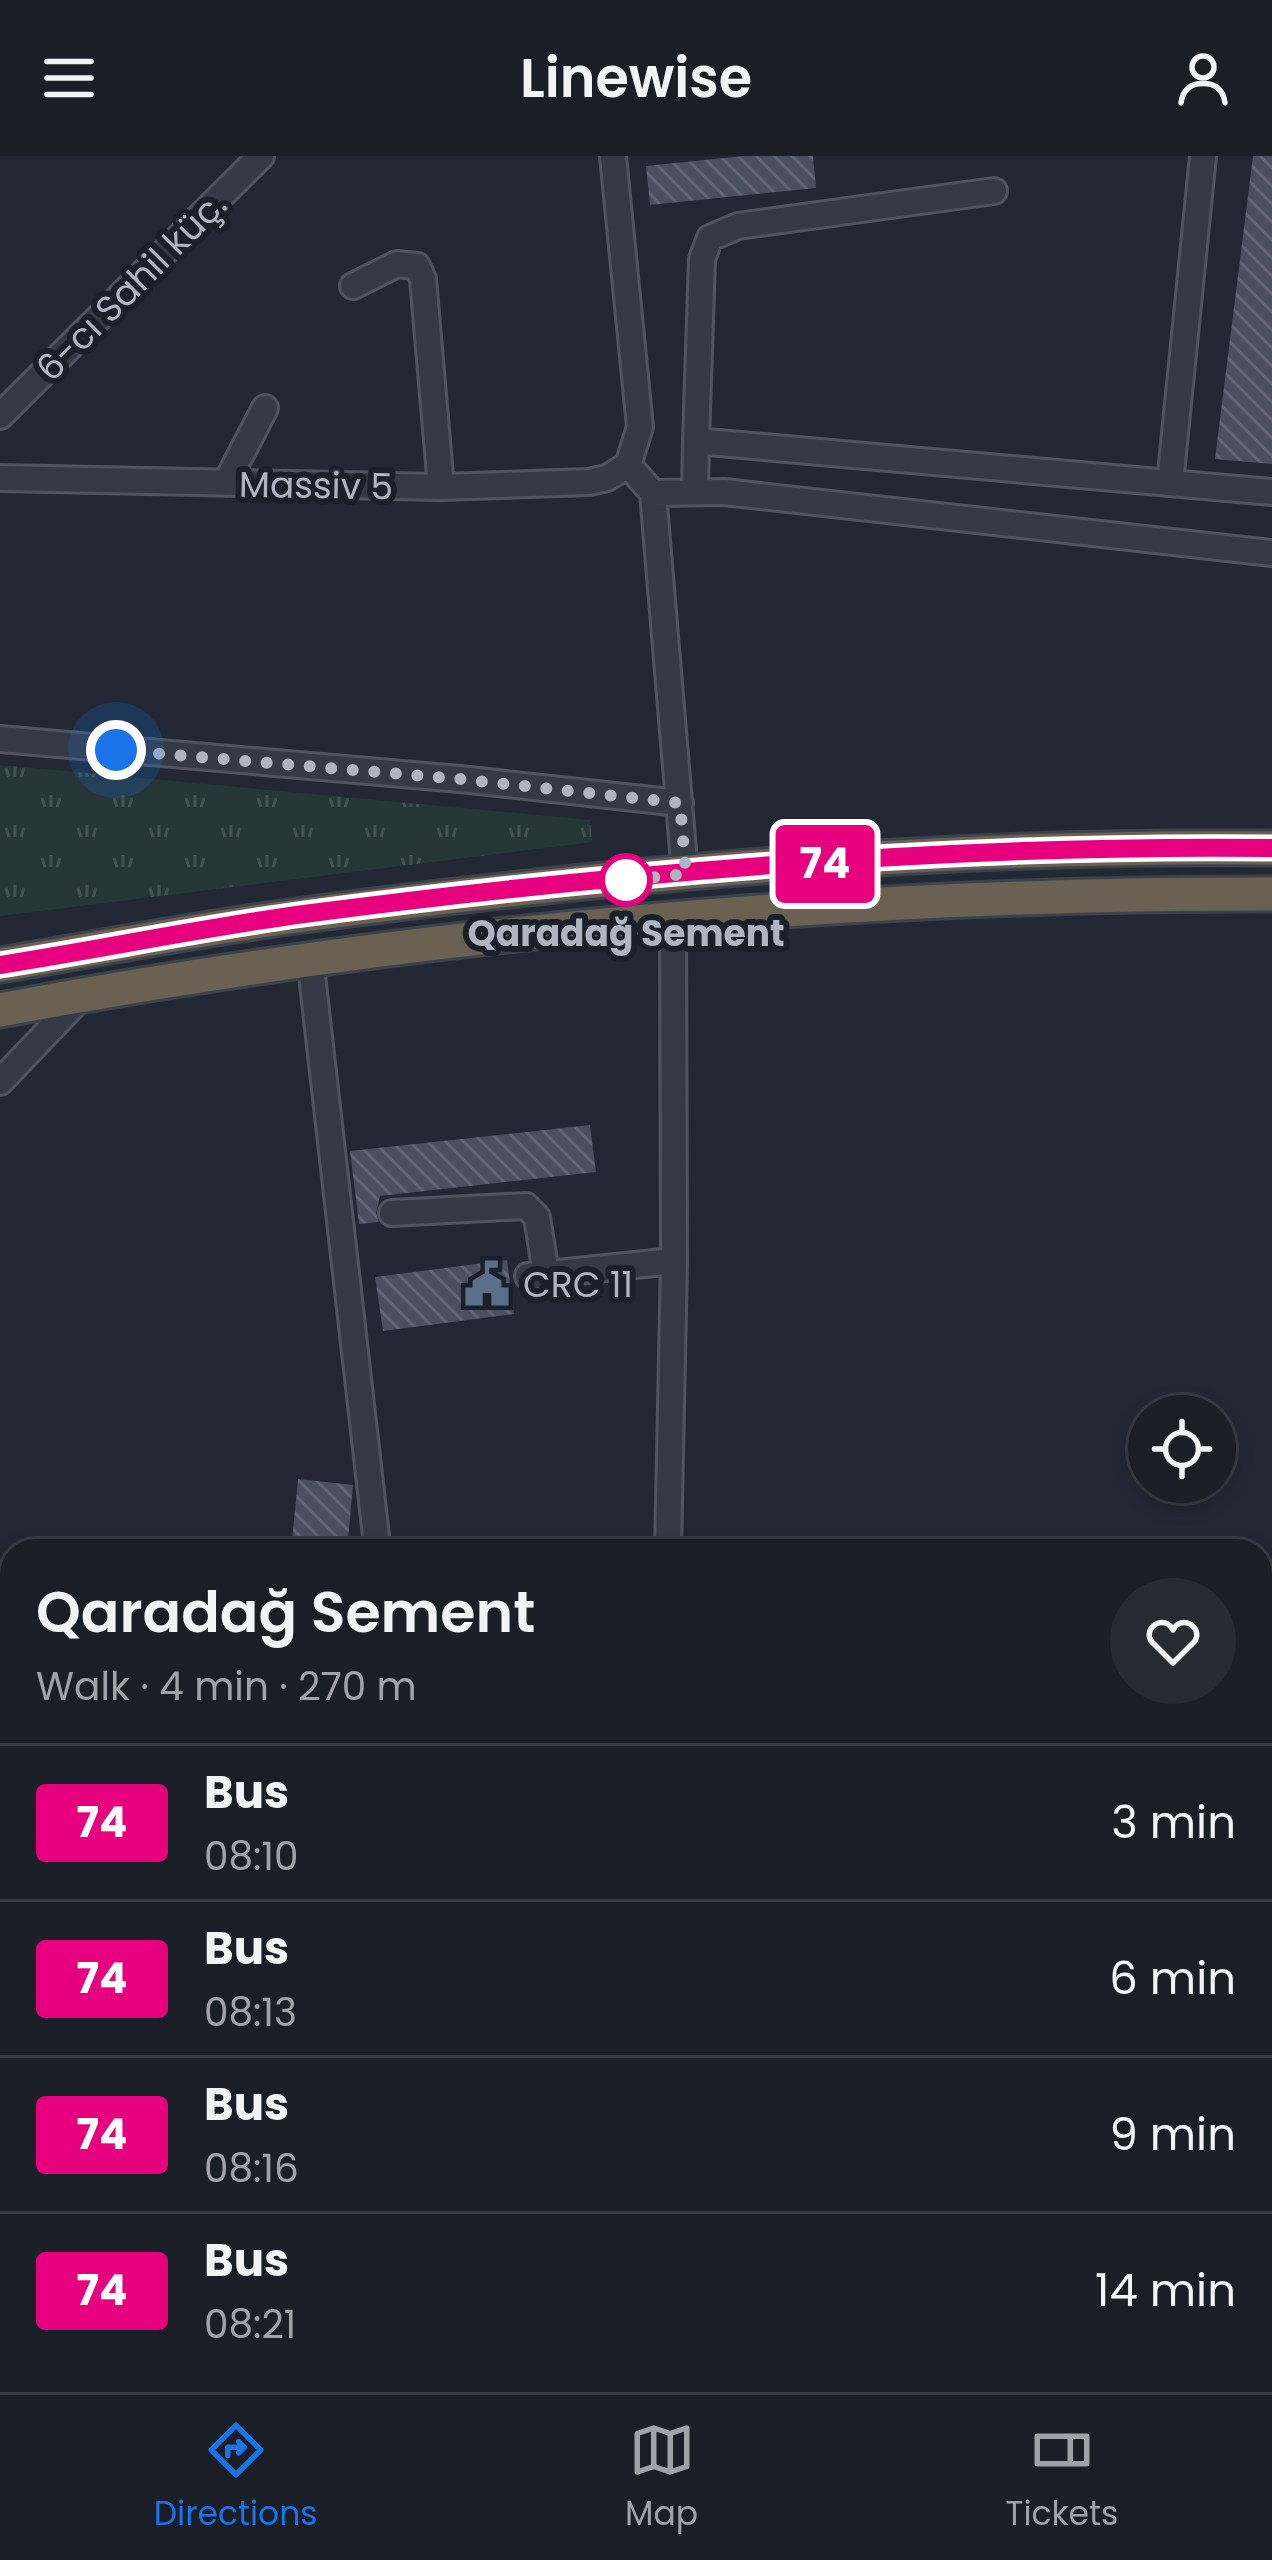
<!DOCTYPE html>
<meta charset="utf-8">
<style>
:root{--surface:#191e27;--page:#262b33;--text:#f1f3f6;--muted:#9fa2a7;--line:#373c44;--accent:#1a73e8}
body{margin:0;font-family:Poppins,sans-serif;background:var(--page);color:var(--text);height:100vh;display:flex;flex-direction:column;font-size:45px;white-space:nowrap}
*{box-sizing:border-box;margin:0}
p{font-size:39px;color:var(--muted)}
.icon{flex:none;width:66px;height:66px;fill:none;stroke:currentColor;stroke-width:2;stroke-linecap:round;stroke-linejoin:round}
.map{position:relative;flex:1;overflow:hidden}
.panel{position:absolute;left:0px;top:1383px;width:1272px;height:855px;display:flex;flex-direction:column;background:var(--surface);border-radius:36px 36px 0 0;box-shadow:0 6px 18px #0003,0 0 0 3px var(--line)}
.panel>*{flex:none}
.badge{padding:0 24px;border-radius:9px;font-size:42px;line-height:78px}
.tools{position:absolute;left:1128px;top:1239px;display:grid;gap:24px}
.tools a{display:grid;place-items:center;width:108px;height:108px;border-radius:50%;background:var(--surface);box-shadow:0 6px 18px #0003,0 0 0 3px var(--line);font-size:60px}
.you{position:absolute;width:60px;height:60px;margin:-30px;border:9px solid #fff;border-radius:50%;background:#1a73e8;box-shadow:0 0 0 18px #1a73e833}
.map>.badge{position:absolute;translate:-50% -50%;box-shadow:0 0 0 6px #fff}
.round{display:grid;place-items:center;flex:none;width:126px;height:126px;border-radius:63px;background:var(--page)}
.head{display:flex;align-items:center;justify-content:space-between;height:204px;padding:0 36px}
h1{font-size:57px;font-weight:600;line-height:90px}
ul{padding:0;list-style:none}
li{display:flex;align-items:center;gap:36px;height:156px;padding:0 36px;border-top:3px solid var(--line)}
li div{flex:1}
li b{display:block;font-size:45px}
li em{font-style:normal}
li .badge{min-width:132px;font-weight:700;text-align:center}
header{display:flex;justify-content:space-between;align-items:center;height:156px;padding:0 36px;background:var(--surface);font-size:54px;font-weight:600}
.dock{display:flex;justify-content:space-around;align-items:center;height:168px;border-top:3px solid var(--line);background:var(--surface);font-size:33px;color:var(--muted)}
.dock a{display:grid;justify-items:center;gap:6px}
.dock .on{color:var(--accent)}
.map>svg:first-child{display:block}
</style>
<header><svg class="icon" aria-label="menu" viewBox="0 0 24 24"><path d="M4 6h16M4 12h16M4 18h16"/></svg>Linewise<svg class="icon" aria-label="person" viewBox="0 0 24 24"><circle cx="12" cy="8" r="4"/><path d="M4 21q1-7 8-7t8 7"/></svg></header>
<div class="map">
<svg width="1272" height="2236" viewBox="0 0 1272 2236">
<defs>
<pattern id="grass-tufts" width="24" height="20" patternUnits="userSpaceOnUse" patternTransform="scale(3)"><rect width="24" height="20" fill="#263637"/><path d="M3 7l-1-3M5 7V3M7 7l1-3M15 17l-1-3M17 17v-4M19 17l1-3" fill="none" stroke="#435152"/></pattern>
<pattern id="building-back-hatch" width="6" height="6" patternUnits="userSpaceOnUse" patternTransform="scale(3)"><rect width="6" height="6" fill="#484f5d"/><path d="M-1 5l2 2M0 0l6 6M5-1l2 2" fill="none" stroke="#606672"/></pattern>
</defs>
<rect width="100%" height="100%" fill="#212834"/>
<!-- grass -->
<path fill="url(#grass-tufts)" d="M 0,609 L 590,664 L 592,686 L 0,760 Z"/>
<!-- building -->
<path fill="url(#building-back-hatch)" d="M 744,0 L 813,0 L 816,32 L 650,49 L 646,10 Z
M 1253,0 L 1272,0 L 1272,308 L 1215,303 Z
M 590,969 L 596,1016 L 380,1040 L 376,1057 L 379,1066 L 359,1068 L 350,995 Z
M 507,1104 L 514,1158 L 383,1175 L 375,1121 Z
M 298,1323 L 353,1329 L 347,1395 L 291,1395 Z"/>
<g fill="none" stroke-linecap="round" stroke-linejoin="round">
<!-- minor casing -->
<g stroke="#4f555f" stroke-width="30">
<path id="minor" d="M 613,0 L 640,271 L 628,309
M 353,130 L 397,108 L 417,110 L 423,123 L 441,331
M 0,260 L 261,0
M 696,285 L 702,103 L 710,82 L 738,70 L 994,35
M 628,309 L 653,337 L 685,718
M 0,322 L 441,331 L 589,326 L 607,322 L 628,309
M 226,327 L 265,252
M 1170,327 L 1203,0
M 695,335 L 696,285 L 1272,336
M 653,337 L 724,336 L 1272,397
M 0,583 L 460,623 L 680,647
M 310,802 L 376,1380
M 0,926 L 82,840
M 392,1057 L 526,1050 L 537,1061 L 546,1118
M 528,1120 L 674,1105
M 668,1395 L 674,1105 L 673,763
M 0,1719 L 12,1720
M 0,1768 L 12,1760
M 1260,1805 L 1272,1806"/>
</g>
<!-- highway casing -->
<g stroke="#3c424c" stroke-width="39">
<path id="highway" d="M 0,809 C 101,792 202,772 304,759 C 618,717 955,688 1272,692
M 0,854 C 419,776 846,737 1272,738"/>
</g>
<!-- minor -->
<use href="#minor" stroke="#343a45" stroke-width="24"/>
<!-- highway -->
<use href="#highway" stroke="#6a6152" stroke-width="33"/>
<!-- rail casing -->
<g stroke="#575e6b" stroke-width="9">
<path id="rail" d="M 0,1594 L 12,1594
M 0,1631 L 12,1632
M 1260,1653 L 1272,1654
M 1260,1694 L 1272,1695"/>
</g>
<!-- rail -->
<use href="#rail" stroke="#1a2029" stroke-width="4.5" stroke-dasharray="14" stroke-linecap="butt"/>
</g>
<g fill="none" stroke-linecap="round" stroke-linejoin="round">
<!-- line casing -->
<g stroke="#fff" stroke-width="27">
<path id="line" d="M 0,809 C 101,793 202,772 304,758 C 623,716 950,688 1272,692"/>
</g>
<!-- line -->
<use href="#line" stroke="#e6007e" stroke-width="18"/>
<!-- walk -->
<path stroke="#aeb5c1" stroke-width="12" stroke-dasharray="0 21.6" d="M 116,594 L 460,623 L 680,647 L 686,718 L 626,724"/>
</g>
<!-- icons -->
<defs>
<g id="civic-bare" transform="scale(3.6)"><path d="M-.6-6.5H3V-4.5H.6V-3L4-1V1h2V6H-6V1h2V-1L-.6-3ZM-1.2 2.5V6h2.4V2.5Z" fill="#5c6f8a" stroke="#1a2029" stroke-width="2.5" paint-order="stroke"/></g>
</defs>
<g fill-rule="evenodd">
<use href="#civic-bare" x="487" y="1128"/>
</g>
<!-- markers -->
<circle fill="#fff" stroke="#e6007e" stroke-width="6" cx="626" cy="724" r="24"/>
<g text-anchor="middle" stroke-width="12" stroke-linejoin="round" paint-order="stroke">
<!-- street labels -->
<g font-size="36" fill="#aeb5c1" stroke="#1a2029">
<text transform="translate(131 130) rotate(-45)" y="13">6-cı Sahil küç.</text>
<text transform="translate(316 329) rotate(1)" y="13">Massiv 5</text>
</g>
<!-- stop labels -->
<g font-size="36" font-weight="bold" fill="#aeb5c1" stroke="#1a2029">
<text x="626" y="790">Qaradağ Sement</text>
</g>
<!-- poi labels -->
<g font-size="36" fill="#aeb5c1" stroke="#1a2029" text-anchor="start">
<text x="523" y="1141">CRC 11</text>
</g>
</g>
</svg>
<div class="tools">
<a><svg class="icon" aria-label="locate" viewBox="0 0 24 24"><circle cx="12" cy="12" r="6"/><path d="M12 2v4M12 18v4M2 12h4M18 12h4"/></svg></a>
</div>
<div class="you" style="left:116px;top:594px"></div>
<b class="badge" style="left:825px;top:708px;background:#e6007e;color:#fff">74</b>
<section class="panel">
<div class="head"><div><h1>Qaradağ Sement</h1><p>Walk · 4 min · 270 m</p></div><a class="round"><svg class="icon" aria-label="heart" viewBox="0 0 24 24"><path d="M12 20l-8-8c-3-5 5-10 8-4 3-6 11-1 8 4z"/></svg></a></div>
<ul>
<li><span class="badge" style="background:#e6007e;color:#fff">74</span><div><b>Bus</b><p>08:10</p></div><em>3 min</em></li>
<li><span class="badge" style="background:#e6007e;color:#fff">74</span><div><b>Bus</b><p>08:13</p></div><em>6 min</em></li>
<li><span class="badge" style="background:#e6007e;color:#fff">74</span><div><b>Bus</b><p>08:16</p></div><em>9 min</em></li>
<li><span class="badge" style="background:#e6007e;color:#fff">74</span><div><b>Bus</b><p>08:21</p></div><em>14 min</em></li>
</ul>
</section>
</div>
<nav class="dock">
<a class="on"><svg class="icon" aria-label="directions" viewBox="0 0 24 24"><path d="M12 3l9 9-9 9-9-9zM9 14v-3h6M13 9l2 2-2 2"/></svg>Directions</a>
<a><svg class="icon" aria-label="map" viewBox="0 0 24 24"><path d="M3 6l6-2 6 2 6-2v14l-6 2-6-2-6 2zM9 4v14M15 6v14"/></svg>Map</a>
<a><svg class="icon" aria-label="tickets" viewBox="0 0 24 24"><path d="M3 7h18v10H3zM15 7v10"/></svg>Tickets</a>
</nav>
